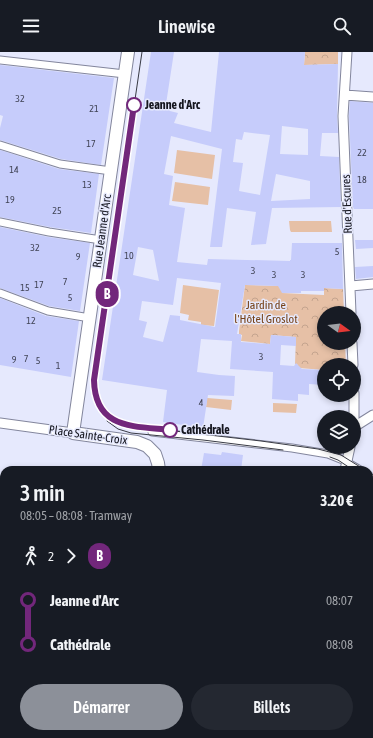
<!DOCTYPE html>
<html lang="fr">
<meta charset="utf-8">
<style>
:root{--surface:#171b24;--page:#242831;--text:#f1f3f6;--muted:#9ea1a6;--accent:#8c9099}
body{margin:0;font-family:"Asap Condensed",sans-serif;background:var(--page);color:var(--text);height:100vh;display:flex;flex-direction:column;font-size:15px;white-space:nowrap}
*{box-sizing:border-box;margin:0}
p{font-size:13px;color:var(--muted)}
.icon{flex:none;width:22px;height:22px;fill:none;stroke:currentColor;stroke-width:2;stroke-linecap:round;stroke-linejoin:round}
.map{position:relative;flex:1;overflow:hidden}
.sheet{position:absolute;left:0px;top:414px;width:373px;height:272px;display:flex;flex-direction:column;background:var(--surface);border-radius:12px 12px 0 0;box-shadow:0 2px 6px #0003}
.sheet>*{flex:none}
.badge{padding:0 8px;border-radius:13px;font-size:14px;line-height:26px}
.needle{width:26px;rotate:105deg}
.controls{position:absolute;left:317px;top:254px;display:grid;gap:8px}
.controls a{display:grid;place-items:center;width:44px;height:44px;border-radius:50%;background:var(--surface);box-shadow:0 2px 6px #0003;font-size:20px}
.map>.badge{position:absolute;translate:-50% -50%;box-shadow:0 0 0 2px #fff}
.legs{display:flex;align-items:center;gap:6px;height:44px;padding:0 20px;font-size:13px}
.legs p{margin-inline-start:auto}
.summary{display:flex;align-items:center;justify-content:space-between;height:68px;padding:0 20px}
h1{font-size:22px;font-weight:600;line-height:30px}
.cta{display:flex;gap:8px;margin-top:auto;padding:8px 20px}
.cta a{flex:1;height:46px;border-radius:24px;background:var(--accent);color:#fff;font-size:16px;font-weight:600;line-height:46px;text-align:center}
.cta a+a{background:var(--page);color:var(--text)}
ul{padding:0 20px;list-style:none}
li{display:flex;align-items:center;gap:14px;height:44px;font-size:15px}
li i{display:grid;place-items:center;width:6px;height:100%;margin:0 5px;background:currentColor}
li i::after{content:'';width:10px;height:10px;margin:-5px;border:3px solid;border-radius:50%;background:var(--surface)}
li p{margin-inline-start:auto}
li:first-child i{background:linear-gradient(#0000 50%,currentColor 0)}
li:last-child i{background:linear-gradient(currentColor 50%,#0000 0)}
header{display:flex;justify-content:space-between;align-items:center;height:52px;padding:0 20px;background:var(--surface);font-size:18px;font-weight:600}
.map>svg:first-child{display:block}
</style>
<header><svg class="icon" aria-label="menu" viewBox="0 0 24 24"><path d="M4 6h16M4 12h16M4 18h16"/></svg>Linewise<svg class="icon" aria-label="search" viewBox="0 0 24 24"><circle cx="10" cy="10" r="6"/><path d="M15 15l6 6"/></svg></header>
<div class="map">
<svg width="373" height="686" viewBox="0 0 373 686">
<defs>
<pattern id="forest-crowns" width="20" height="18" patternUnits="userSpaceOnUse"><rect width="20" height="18" fill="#e6c0a6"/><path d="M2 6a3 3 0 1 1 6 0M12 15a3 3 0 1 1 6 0" fill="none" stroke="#c4a48e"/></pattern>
</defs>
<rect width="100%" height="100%" fill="#e6e9fd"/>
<!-- grass -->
<path fill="#e6c0a6" d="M 177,98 L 215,103 L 212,127 L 174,121 Z
M 175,130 L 210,135 L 208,153 L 172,149 Z
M 289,169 L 331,169 L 332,180 L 291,180 L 290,178 Z
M 183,233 L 219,238 L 214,274 L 201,273 L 201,270 L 188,268 L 189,263 L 180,261 Z
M 207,346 L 232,348 L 231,358 L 206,355 Z
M 273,351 L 297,352 L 296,361 L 273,360 Z
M 2,431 L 4,432 L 4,510 L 1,512 L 0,519 L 0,447 Z
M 202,682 L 356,682 L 356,686 L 201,686 Z"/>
<!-- forest -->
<path fill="url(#forest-crowns)" d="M 305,0 L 338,0 L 338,12 L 304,13 Z
M 245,233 L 282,234 L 282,241 L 324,243 L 324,236 L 343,237 L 344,261 L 324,261 L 324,291 L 345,291 L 346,313 L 324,313 L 324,318 L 299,316 L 297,312 L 295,312 L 296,285 L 271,283 L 270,292 L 241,289 L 242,283 L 239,282 L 239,279 Z"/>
<!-- building -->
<path fill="#c6ccfb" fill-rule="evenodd" d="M 151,0 L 174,0 L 166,52 L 170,59 L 178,61 L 174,71 L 211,80 L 219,0 L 305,0 L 304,13 L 338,12 L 337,64 L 338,81 L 322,81 L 320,104 L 339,105 L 341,155 L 272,156 L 266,192 L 251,193 L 256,160 L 227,156 L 222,195 L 210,195 L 222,97 L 171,84 L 164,122 L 173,124 L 169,153 L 185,156 L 177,210 L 207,213 L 208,207 L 290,209 L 290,208 L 291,208 L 292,191 L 342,191 L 343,237 L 324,236 L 324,239 L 301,239 L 301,241 L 282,241 L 278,234 L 245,233 L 237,282 L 241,282 L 241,290 L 270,292 L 271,283 L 296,285 L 296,294 L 281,293 L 280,313 L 294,314 L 296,311 L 302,317 L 324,318 L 324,333 L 309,332 L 309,343 L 298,342 L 298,349 L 272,347 L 273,320 L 230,317 L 232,289 L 201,287 L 197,320 L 219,323 L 235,324 L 234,344 L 208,343 L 203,376 L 163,370 L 167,338 L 102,328 ZM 282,74 L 308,77 L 308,103 L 280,102 ZM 244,80 L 270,83 L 260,143 L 239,139 L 243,111 L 233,110 L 236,87 L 242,88 ZM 276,122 L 310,129 L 310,147 L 271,149 ZM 138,195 L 153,198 L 159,229 L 133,223 ZM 177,226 L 221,231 L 215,275 L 180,268 L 180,264 L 170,263 L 163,290 L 143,285 L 147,270 L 139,268 L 142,249 L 173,253 Z
M 0,13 L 114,26 L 101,113 L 61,107 L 0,88 L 0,76 L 3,64 L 0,63 Z
M 350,49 L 373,51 L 373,157 L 354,157 L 353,155 L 349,64 Z
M 0,98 L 59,117 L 99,122 L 91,181 L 50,175 L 0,165 Z
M 0,175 L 48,185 L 90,191 L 80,259 L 49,254 L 0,236 Z
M 355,188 L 373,188 L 373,196 L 356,197 Z
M 373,214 L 373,225 L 356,227 L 355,215 Z
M 0,246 L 46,264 L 79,269 L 71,325 L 0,313 Z
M 222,400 L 243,403 L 241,418 L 201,418 L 204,401 L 221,403 Z"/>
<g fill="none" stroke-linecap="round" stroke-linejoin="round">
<!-- pedestrian casing -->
<g stroke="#83869d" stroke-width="9">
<path id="pedestrian" d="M 0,8 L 125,22
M 0,93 L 60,112 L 111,119
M 0,170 L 49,180 L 101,188
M 0,241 L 48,259 L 90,266
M 152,380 L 292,396 L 328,402 L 343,408 L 360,418
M 369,424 L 373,426
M 0,650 L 4,655"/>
</g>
<!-- minor casing -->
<g stroke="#83869d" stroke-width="11">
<path id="minor" d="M 347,0 L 343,64 L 351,261
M 345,43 L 373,45
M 351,234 L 373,232
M 352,291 L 353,313
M 354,341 L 354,369
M 0,371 L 73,381
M 354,375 L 373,363
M 345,418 L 350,395
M 159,686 L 160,682"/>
</g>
<!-- tertiary casing -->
<g stroke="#83869d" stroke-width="14">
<path id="tertiary" d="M 128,0 L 73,381 L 137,390 L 147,394 L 155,402 L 158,411 L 159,418
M 369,557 L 373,558"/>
</g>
<!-- pedestrian -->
<use href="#pedestrian" stroke="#fff" stroke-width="7"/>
<!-- minor -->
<use href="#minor" stroke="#fff" stroke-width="9"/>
<!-- tertiary -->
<use href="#tertiary" stroke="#fff" stroke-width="12"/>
<!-- tram -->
<path stroke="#383a44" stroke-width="1" d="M 142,0 L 94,327 C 95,355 106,366 131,374 L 261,389 L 318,397 L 341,403 L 365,418
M 107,369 L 118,377 L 131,381 L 203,388 L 283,398
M 330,405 L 338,408 L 353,418
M 369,420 L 373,423
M 369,428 L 373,431"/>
</g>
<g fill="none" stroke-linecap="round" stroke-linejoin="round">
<!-- line-1 casing -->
<g stroke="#fff" stroke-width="9">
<path id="line-1" d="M 134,53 L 94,328 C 95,377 132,374 170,378"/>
</g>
<!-- line-1 -->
<use href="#line-1" stroke="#72277b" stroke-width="6"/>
</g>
<!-- markers -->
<g fill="#fff" stroke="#72277b" stroke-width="2">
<circle cx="134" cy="53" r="7"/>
<circle cx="170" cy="378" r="7"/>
</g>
<g text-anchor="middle" stroke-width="3" stroke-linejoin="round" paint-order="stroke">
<!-- number labels -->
<g font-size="10" fill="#404355">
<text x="20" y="50">32</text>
<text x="94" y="60">21</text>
<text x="91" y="95">17</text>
<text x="362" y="104">22</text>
<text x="14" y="121">14</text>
<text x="362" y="131">18</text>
<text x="87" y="136">13</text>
<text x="10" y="151">19</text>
<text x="57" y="162">25</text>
<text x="35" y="199">32</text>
<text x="337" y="203">5</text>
<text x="129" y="207">10</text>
<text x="78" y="208">9</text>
<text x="253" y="222">3</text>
<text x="274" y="226">3</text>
<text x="303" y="226">3</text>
<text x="65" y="233">7</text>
<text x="39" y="236">17</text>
<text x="25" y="239">15</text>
<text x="70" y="249">5</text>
<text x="31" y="272">12</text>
<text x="261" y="308">3</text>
<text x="26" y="310">7</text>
<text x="14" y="311">9</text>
<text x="38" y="312">5</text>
<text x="58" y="317">1</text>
<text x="201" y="354">4</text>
</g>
<!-- stop labels -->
<g font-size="12" font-weight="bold" fill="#14151e" stroke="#e6e9fd" text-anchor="start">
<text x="145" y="57">Jeanne d'Arc</text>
<text x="181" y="382">Cathédrale</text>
</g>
<!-- street labels -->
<g font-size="12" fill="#14151e" stroke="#e6e9fd">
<text transform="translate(347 152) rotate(-92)" y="4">Rue d'Escures</text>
<text transform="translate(102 179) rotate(-82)" y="4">Rue Jeanne d'Arc</text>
<text transform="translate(88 383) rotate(8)" y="4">Place Sainte-Croix</text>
</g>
<!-- park labels -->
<g font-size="12" fill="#754117" stroke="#e6e9fd">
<text x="266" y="257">Jardin de<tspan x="266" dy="14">l'Hôtel Groslot</tspan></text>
</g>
</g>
</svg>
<div class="controls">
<a><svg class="needle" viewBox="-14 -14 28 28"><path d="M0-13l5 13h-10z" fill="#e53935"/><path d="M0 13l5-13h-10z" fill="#9ea1a6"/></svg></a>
<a><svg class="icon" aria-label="locate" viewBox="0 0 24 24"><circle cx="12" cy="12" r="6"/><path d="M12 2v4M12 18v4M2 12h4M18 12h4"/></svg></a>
<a><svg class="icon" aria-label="layers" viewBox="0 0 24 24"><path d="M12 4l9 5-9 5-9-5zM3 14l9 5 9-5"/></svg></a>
</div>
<b class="badge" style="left:107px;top:242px;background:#72277b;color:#fff">B</b>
<section class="sheet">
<div class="summary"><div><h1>3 min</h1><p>08:05 – 08:08 · Tramway</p></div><b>3.20 €</b></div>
<div class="legs"><svg class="icon" aria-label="walk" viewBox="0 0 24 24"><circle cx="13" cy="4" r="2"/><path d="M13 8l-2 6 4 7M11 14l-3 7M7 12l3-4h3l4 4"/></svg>2<svg class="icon" aria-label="forward" viewBox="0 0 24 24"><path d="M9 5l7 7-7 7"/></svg><b class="badge" style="background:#72277b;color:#fff">B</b></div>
<ul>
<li><i style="color:#72277b"></i><b>Jeanne d'Arc</b><p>08:07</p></li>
<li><i style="color:#72277b"></i><b>Cathédrale</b><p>08:08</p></li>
</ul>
<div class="cta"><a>Démarrer</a><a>Billets</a></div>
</section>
</div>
